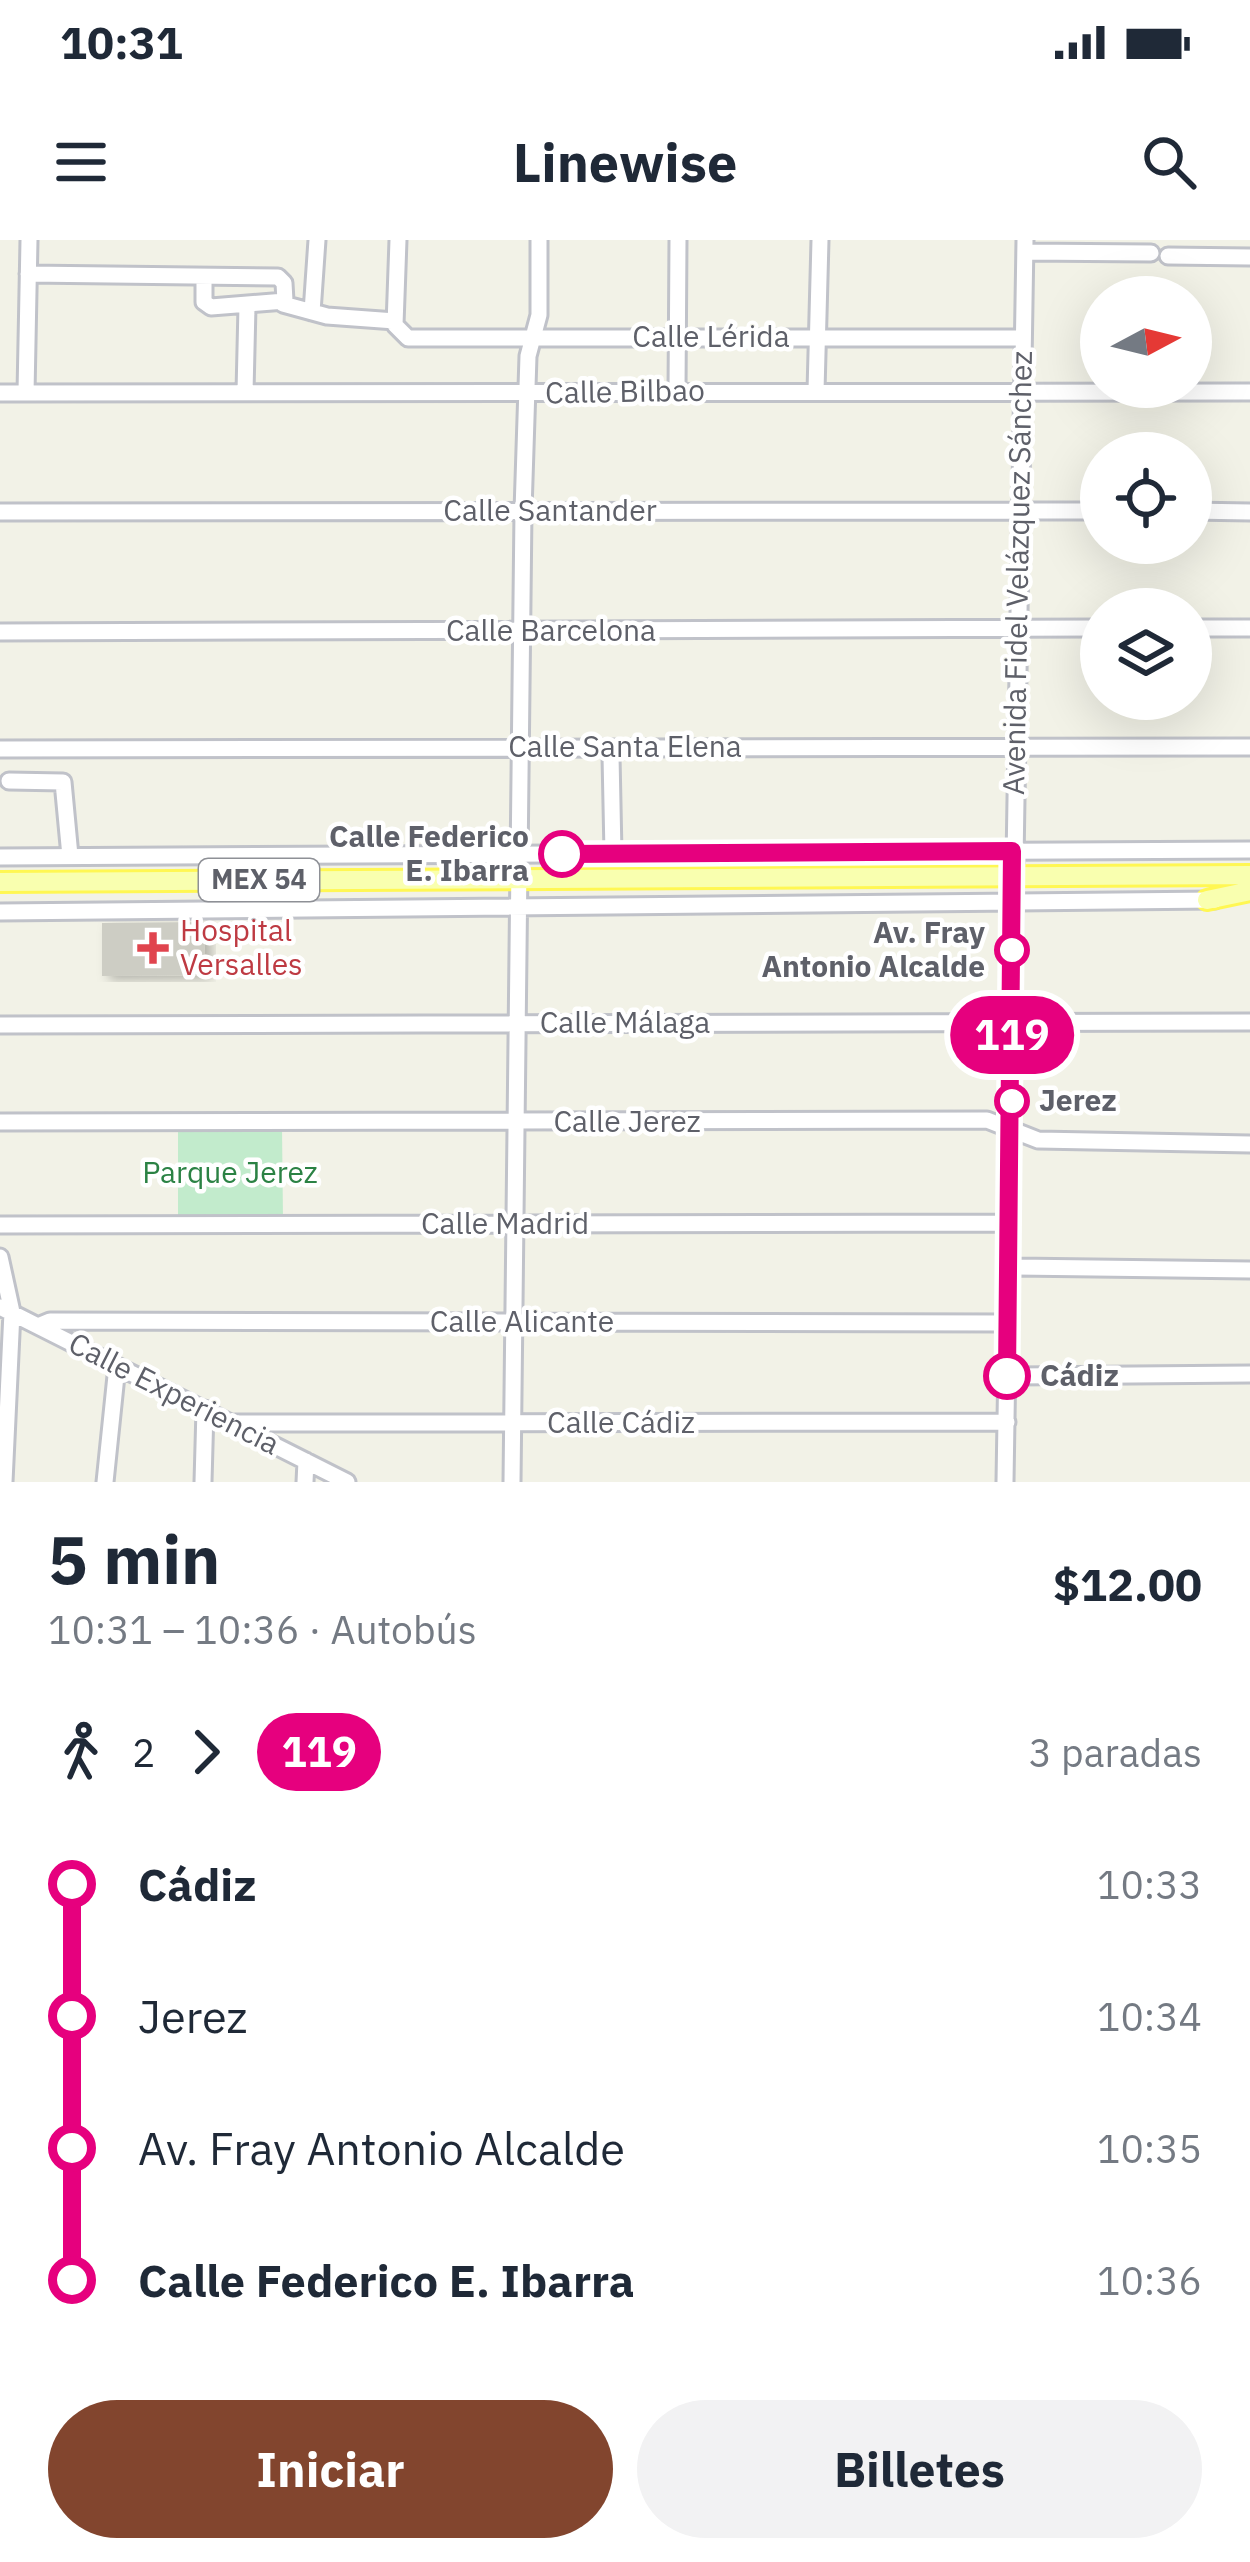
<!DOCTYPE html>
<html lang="es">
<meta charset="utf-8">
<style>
:root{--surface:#fff;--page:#f2f2f3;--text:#1f2937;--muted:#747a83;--accent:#82452e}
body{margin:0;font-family:"IBM Plex Sans",sans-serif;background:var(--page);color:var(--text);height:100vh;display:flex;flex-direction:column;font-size:45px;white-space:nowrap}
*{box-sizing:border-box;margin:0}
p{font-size:39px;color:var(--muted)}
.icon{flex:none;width:66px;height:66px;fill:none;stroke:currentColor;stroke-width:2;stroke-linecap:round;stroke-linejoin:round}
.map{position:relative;height:1242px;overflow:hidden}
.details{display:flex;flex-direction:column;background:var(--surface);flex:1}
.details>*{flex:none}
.badge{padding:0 24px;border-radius:39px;font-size:42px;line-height:78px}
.needle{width:78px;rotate:83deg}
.controls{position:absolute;left:1080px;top:36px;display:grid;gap:24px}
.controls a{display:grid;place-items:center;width:132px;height:132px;border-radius:50%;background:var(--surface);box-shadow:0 12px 48px #0002;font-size:60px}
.map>.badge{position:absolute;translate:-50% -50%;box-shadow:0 0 0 6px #fff}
.legs{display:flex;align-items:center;gap:18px;height:132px;padding:0 48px;font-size:39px}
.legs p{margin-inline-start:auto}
.headline{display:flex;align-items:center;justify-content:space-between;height:204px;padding:0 48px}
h1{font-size:66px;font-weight:700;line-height:90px}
.action{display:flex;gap:24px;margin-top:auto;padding:24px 48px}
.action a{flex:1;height:138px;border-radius:72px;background:var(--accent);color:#fff;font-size:48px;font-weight:700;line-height:138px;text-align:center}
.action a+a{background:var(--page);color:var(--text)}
ul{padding:0 48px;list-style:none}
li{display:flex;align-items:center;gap:42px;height:132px;font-size:45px}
li i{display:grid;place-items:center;width:18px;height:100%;margin:0 15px;background:currentColor}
li i::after{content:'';width:30px;height:30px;margin:-15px;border:9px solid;border-radius:50%;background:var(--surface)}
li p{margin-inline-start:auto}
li:first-child i{background:linear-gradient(#0000 50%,currentColor 0)}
li:last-child i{background:linear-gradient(currentColor 50%,#0000 0)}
.status{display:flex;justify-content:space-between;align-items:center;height:84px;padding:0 60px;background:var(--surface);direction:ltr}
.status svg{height:33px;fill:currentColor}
header{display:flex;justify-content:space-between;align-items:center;height:156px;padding:0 48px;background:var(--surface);font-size:54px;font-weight:700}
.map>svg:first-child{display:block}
</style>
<div class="status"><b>10:31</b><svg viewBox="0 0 49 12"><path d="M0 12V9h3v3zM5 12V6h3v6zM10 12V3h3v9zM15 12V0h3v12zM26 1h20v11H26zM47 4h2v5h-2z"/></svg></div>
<header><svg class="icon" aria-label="menu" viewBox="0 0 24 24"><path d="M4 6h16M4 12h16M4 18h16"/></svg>Linewise<svg class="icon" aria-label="search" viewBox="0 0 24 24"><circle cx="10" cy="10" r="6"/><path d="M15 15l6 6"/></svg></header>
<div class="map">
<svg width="1250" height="1242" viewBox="0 0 1250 1242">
<defs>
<filter id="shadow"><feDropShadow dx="7" dy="4" stdDeviation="6" flood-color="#0004"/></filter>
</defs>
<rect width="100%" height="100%" fill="#f2f2e7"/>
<!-- park -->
<path fill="#c2ebcc" d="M 178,886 L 282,887 L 283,980 L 178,978 Z"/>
<!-- building -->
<path fill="#cdcdc4" filter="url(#shadow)" d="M 204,682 L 205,735 L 102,736 L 102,683 Z"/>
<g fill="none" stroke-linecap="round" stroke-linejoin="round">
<!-- minor casing -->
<g stroke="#c0c2c9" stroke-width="21">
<path id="minor" d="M 398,0 L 395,85 L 408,98 L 1022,98
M 1025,12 L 1151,13
M 1168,16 L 1250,17
M 28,34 L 278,37 L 284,43 L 285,61 L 211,67 L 204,62 L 204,37
M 283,64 L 327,76 L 395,81
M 312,72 L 317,0
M 677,151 L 678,0
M 816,151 L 820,0
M 245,152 L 247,66
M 0,153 L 1250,152
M 26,153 L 29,0
M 1191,271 L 1250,272
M 0,272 L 1101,271
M 1191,388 L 1250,388
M 0,392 L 1101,388
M 0,509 L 1250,507
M 611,516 L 613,613
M 9,541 L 63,542 L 70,616
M 0,617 L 1250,610
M 0,672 L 1215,660
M 0,785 L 1250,782
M 0,882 L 987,880 L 1038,900 L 1250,904
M 0,985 L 1010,983
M 0,1017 L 12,1072 L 4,1242
M 1009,1027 L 1250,1030
M 0,1067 L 347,1242
M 38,1086 L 50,1081 L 1008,1083
M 1007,1136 L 1250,1134
M 235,1183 L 1007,1182
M 105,1242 L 117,1126
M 203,1242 L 205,1169
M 305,1242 L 306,1221
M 512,1242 L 523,271 L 528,116 L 539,75 L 539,0
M 1005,1242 L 1025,0"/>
</g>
<!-- major casing -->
<g stroke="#fff753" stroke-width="24">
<path id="major" d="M 0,642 L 1250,635
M 1207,660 L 1250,651"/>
</g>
<!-- minor -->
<use href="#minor" stroke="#fff" stroke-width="15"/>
<!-- major -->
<use href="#major" stroke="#f9ffaf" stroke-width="18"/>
</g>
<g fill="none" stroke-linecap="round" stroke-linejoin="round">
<!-- line-1 casing -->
<g stroke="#fff" stroke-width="27">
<path id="line-1" d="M 562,614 L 1012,611 L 1007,1136"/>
</g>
<!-- line-1 -->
<use href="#line-1" stroke="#e6007e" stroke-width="18"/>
</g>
<!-- markers -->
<g fill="#fff" stroke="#e6007e" stroke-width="6">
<circle cx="562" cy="614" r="21"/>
<circle cx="1012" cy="710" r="15"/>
<circle cx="1012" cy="861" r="15"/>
<circle cx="1007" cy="1136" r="21"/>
</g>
<path fill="#e0444e" stroke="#fff" stroke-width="4.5" d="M147 690h12v12h12v12h-12v12h-12v-12h-12v-12h12z"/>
<g text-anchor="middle" stroke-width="9" stroke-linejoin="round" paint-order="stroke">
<!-- shield labels -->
<rect fill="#fff" stroke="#8e9096" stroke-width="3" x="199" y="619" width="120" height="42" rx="9"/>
<g font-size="27" font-weight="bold" fill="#5e6069">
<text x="259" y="649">MEX 54</text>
</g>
<!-- street labels -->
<g font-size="30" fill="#5e6069" stroke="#fff">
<text x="711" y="107">Calle Lérida</text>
<text transform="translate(625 152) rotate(-1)" y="10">Calle Bilbao</text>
<text x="550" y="281">Calle Santander</text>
<text transform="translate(1018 333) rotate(-89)" y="10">Avenida Fidel Velázquez Sánchez</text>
<text x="551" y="401">Calle Barcelona</text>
<text x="625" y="517">Calle Santa Elena</text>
<text x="625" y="793">Calle Málaga</text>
<text x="627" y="892">Calle Jerez</text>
<text x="505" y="994">Calle Madrid</text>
<text x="522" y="1092">Calle Alicante</text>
<text transform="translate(174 1154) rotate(27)" y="10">Calle Experiencia</text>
<text x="621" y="1193">Calle Cádiz</text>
</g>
<!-- stop labels -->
<g font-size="30" font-weight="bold" fill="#5e6069" stroke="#fff" text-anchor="end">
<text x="529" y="607">Calle Federico<tspan x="529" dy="34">E. Ibarra</tspan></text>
<text x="985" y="703">Av. Fray<tspan x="985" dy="34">Antonio Alcalde</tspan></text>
<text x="1039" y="871" text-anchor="start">Jerez</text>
<text x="1040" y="1146" text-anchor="start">Cádiz</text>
</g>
<!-- health labels -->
<g font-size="30" fill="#be3a42" stroke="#fff" text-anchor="start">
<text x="180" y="701">Hospital<tspan x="180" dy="34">Versalles</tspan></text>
</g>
<!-- park labels -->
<g font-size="30" fill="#2b8244" stroke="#fff">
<text x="230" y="943">Parque Jerez</text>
</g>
</g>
</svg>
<div class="controls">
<a><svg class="needle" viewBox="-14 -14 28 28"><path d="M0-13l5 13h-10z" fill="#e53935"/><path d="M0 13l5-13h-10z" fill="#747a83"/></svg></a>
<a><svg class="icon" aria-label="locate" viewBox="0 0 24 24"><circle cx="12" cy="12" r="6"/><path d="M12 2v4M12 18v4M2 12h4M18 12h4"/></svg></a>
<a><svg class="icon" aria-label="layers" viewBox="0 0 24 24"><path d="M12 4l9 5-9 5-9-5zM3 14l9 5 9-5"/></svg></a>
</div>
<b class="badge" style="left:1012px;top:795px;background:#e6007e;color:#fff">119</b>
</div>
<section class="details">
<div class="headline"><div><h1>5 min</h1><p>10:31 – 10:36 · Autobús</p></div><b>$12.00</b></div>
<div class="legs"><svg class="icon" aria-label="walk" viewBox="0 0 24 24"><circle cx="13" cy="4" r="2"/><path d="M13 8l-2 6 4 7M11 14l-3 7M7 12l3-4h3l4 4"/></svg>2<svg class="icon" aria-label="forward" viewBox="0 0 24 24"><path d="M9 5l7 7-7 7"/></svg><b class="badge" style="background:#e6007e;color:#fff">119</b><p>3 paradas</p></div>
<ul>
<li><i style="color:#e6007e"></i><b>Cádiz</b><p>10:33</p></li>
<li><i style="color:#e6007e"></i><span>Jerez</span><p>10:34</p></li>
<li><i style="color:#e6007e"></i><span>Av. Fray Antonio Alcalde</span><p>10:35</p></li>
<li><i style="color:#e6007e"></i><b>Calle Federico E. Ibarra</b><p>10:36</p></li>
</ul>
<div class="action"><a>Iniciar</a><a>Billetes</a></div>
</section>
